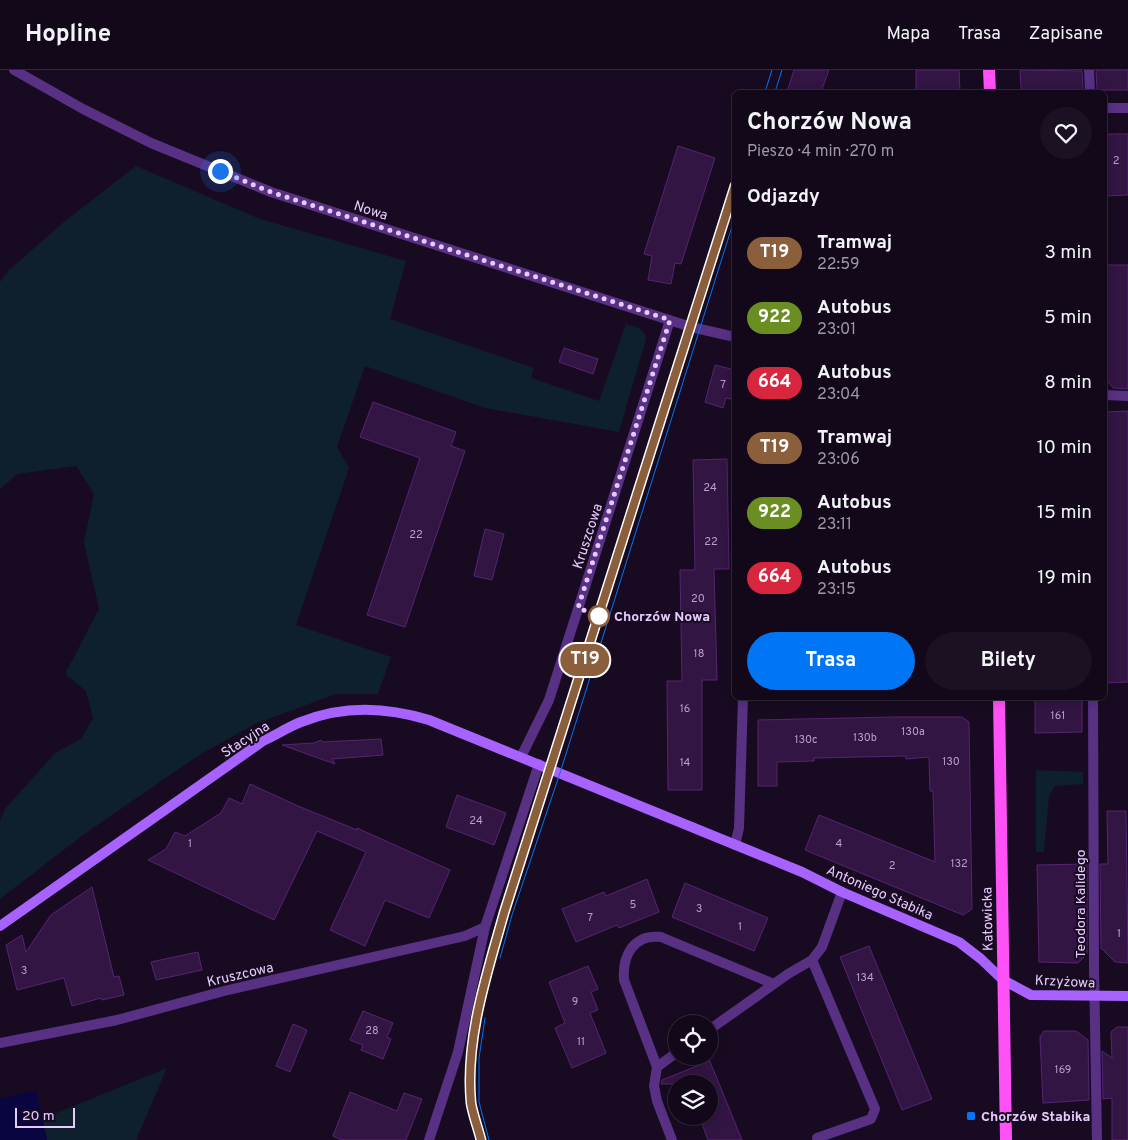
<!DOCTYPE html>
<html lang="pl">
<meta charset="utf-8">
<style>
:root{--surface:#120819;--page:#1b1122;--text:#f1f3f6;--muted:#9c9aa2;--line:#312938;--accent:#0075f6}
body{margin:0;font-family:Overpass,sans-serif;background:var(--page);color:var(--text);height:100vh;display:flex;flex-direction:column;font-size:19px;white-space:nowrap}
*{box-sizing:border-box;margin:0}
p{font-size:16px;color:var(--muted)}
.icon{flex:none;width:28px;height:28px;fill:none;stroke:currentColor;stroke-width:2;stroke-linecap:round;stroke-linejoin:round}
.map{position:relative;flex:1;overflow:hidden}
.drawer{position:absolute;left:732px;top:20px;width:375px;height:610px;display:flex;flex-direction:column;background:var(--surface);border-radius:8px;box-shadow:0 2px 12px #0003,0 0 0 1px var(--line)}
.drawer>*{flex:none}
.badge{padding:0 10px;border-radius:16px;font-size:18px;line-height:32px}
.fabs{position:absolute;left:668px;top:945px;display:grid;gap:10px}
.fabs a{display:grid;place-items:center;width:50px;height:50px;border-radius:50%;background:var(--surface);box-shadow:0 2px 12px #0003,0 0 0 1px var(--line);font-size:25px}
.scale{position:absolute;left:15px;bottom:12px;width:60px;box-sizing:border-box;padding-left:5px;border:2px solid #e7cbff;border-top:0;font-size:14px;line-height:18px;white-space:nowrap;color:#e7cbff;-webkit-text-stroke:4px #180b21;paint-order:stroke}
.you{position:absolute;width:25px;height:25px;margin:-12px;border:4px solid #fff;border-radius:50%;background:#1a73e8;box-shadow:0 0 0 8px #1a73e833}
.map>.badge{position:absolute;translate:-50% -50%;box-shadow:0 0 0 2px #fff}
h2{padding:0 15px;font-size:19px;line-height:45px}
.round{display:grid;place-items:center;flex:none;width:52px;height:52px;border-radius:26px;background:var(--page)}
.overview{display:flex;align-items:center;justify-content:space-between;height:85px;padding:0 15px}
h1{font-size:24px;font-weight:700;line-height:38px}
.button{display:flex;gap:10px;margin-top:auto;padding:10px 15px}
.button a{flex:1;height:58px;border-radius:30px;background:var(--accent);color:#fff;font-size:20px;font-weight:700;line-height:58px;text-align:center}
.button a+a{background:var(--page);color:var(--text)}
ul{padding:0;list-style:none}
li{display:flex;align-items:center;gap:15px;height:65px;padding:0 15px}
li div{flex:1}
li b{display:block;font-size:19px}
li em{font-style:normal}
li .badge{min-width:55px;font-weight:700;text-align:center}
header{display:flex;align-items:center;gap:30px;box-sizing:border-box;height:70px;padding:0 25px;background:var(--surface);border-bottom:1px solid var(--line)}
header strong{font-size:24px}
nav{display:flex;gap:28px;margin-inline-start:auto;font-size:18px}
.map>svg:first-child{display:block}
</style>
<header>
<strong>Hopline</strong>
<nav><a>Mapa</a><a>Trasa</a><a>Zapisane</a></nav>
</header>
<div class="map">
<svg width="1128" height="1070" viewBox="0 0 1128 1070">
<rect width="100%" height="100%" fill="#180b21"/>
<!-- green -->
<path fill="#0d202b" d="M 136,96 L 260,149 L 406,191 L 390,249 L 534,298 L 531,308 L 599,331 L 626,254 C 635,257 645,258 646,269 L 619,362 L 485,338 L 365,296 L 337,377 L 349,398 L 296,555 L 391,587 L 378,624 L 336,624 L 255,654 L 199,685 L 83,765 L 0,829 L 0,751 L 5,739 L 55,683 L 81,669 L 93,648 L 86,621 L 65,604 L 99,539 L 84,472 L 94,424 L 76,396 L 17,404 L 0,419 L 0,212 L 9,200 L 64,152 Z
M 1036,700 L 1083,702 L 1083,714 L 1055,716 L 1049,726 L 1044,782 L 1036,782 Z
M 167,998 L 136,1070 L 47,1070 L 42,1049 Z"/>
<!-- water -->
<path fill="#080540" d="M 36,1020 L 47,1070 L 0,1070 L 0,1029 Z"/>
<!-- building -->
<path fill="#321543" stroke="#552571" d="M 794,0 L 829,0 L 821,22 L 787,22 Z
M 916,0 L 959,0 L 960,22 L 916,22 Z
M 1020,0 L 1082,1 L 1083,20 L 1077,20 L 1077,22 L 1026,22 L 1021,18 Z
M 1096,0 L 1128,0 L 1128,20 L 1097,20 Z
M 1109,64 L 1128,64 L 1128,125 L 1105,126 L 1105,70 Z
M 678,76 L 715,88 L 681,194 L 675,193 L 671,214 L 648,210 L 652,186 L 644,184 Z
M 1105,195 L 1128,195 L 1128,319 L 1113,318 L 1105,308 Z
M 564,278 L 598,289 L 593,304 L 559,292 Z
M 715,295 L 735,300 L 735,330 L 726,328 L 723,338 L 705,332 Z
M 373,332 L 456,362 L 451,376 L 465,381 L 405,557 L 367,545 L 420,388 L 360,367 Z
M 1128,341 L 1128,612 L 1107,613 L 1106,342 Z
M 727,389 L 729,499 L 714,499 L 717,610 L 702,610 L 702,720 L 668,720 L 667,611 L 682,611 L 680,500 L 695,500 L 693,390 Z
M 485,459 L 504,464 L 492,510 L 474,506 Z
M 1035,628 L 1082,628 L 1082,662 L 1035,663 Z
M 893,647 L 962,647 L 969,652 L 972,839 L 963,845 L 805,780 L 819,745 L 935,792 L 933,721 L 930,721 L 929,687 L 906,689 L 906,686 L 814,688 L 814,691 L 777,692 L 777,716 L 758,716 L 758,650 Z
M 381,669 L 383,685 L 332,689 L 335,694 L 282,675 L 314,673 L 321,670 L 322,672 Z
M 250,714 L 298,736 L 357,760 L 357,758 L 450,800 L 429,848 L 385,830 L 365,876 L 330,860 L 366,782 L 317,761 L 274,850 L 148,790 L 166,779 L 175,762 L 185,766 L 221,743 L 229,728 L 242,734 Z
M 457,725 L 506,743 L 494,775 L 446,757 Z
M 1107,741 L 1126,741 L 1128,893 L 1115,892 L 1101,878 L 1100,794 L 1108,794 Z
M 1087,794 L 1087,884 L 1078,893 L 1039,892 L 1037,795 Z
M 647,809 L 659,842 L 619,858 L 617,855 L 576,872 L 562,839 L 604,822 L 606,826 Z
M 685,813 L 768,848 L 754,881 L 672,847 Z
M 92,817 L 114,907 L 119,906 L 124,925 L 102,930 L 101,928 L 72,936 L 64,908 L 17,920 L 6,875 L 22,865 L 26,882 L 51,845 Z
M 869,876 L 932,1029 L 902,1040 L 840,887 Z
M 198,882 L 202,900 L 156,910 L 151,892 Z
M 588,896 L 598,919 L 591,922 L 598,940 L 590,943 L 606,983 L 572,998 L 555,958 L 565,953 L 549,912 Z
M 363,941 L 393,953 L 387,967 L 391,969 L 383,989 L 361,980 L 363,975 L 350,970 Z
M 293,954 L 307,960 L 290,1002 L 276,996 Z
M 1117,957 L 1128,957 L 1128,1070 L 1112,1070 L 1112,1028 L 1103,1029 L 1102,981 L 1112,988 L 1111,962 Z
M 1044,961 L 1076,961 L 1088,970 L 1089,1030 L 1043,1033 L 1040,967 Z
M 709,990 L 709,989 L 742,1070 L 708,1070 L 699,1046 L 709,1046 L 709,1014 L 661,1014 L 662,1010 L 709,991 Z
M 350,1022 L 397,1041 L 404,1023 L 422,1029 L 406,1070 L 342,1070 L 333,1066 Z"/>
<g fill="none" stroke-linecap="round" stroke-linejoin="round">
<!-- street -->
<path stroke="#583184" stroke-width="10" d="M 14,0 L 83,39 L 151,73 L 271,122 L 691,257 L 735,267
M 1089,0 L 1090,22
M 1105,38 L 1128,38
M 1105,325 L 1128,326
M 1093,628 L 1094,899 L 1097,1070
M 521,687 L 549,630 L 670,250
M 735,775 L 739,758 L 743,628
M 812,890 L 875,1039 L 871,1049 L 817,1068
M 709,960 L 788,904 L 812,890 L 822,877 L 842,822
M 0,973 L 117,950 L 224,921 L 465,866 L 485,857 L 539,694
M 657,997 L 624,910 C 622,885 634,864 661,867 L 774,914
M 429,1070 L 458,982 L 485,857
M 672,1070 L 657,1031 L 654,1016 L 657,997 L 676,983"/>
<!-- secondary -->
<path stroke="#a862ff" stroke-width="10" d="M 0,856 L 263,671 C 276,665 288,657 301,652 C 343,635 387,637 429,650 L 802,802 L 842,822 L 959,872 L 981,889 L 1003,910 L 1031,925 L 1128,926"/>
<!-- primary -->
<path stroke="#ff52f6" stroke-width="12" d="M 989,0 L 990,22
M 999,628 L 1006,1070"/>
<!-- tram -->
<path stroke="#0075f6" stroke-width="1" d="M 765,22 L 772,0
M 775,22 L 782,0
M 500,888 L 512,845 L 560,703 L 735,147
M 485,948 L 479,988 L 479,1032 L 489,1070
M 481,1070 C 478,1058 473,1045 472,1033 C 465,968 488,905 504,843 L 735,116"/>
</g>
<g fill="none" stroke-linecap="round" stroke-linejoin="round">
<!-- line casing -->
<g stroke="#fff" stroke-width="11">
<path id="line" d="M 481,1070 C 478,1058 473,1045 471,1033 C 465,968 487,904 504,843 L 735,116"/>
</g>
<!-- line -->
<use href="#line" stroke="#8b5e3c" stroke-width="8"/>
<!-- walk -->
<path stroke="#e7cbff" stroke-width="5" stroke-dasharray="0 9" d="M 220,101 L 271,122 L 670,250 L 578,538 L 599,546"/>
</g>
<!-- markers -->
<circle fill="#fff" stroke="#8b5e3c" stroke-width="2.5" cx="599" cy="546" r="10"/>
<rect fill="#0075f6" stroke="#180b21" stroke-width="2" x="966" y="1041" width="10" height="10" rx="2.5"/>
<g text-anchor="middle" stroke-width="4" stroke-linejoin="round" paint-order="stroke">
<!-- number labels -->
<g font-size="11" fill="#ba9ed0">
<text x="1116" y="94">2</text>
<text x="723" y="318">7</text>
<text x="710" y="421">24</text>
<text x="416" y="468">22</text>
<text x="711" y="475">22</text>
<text x="698" y="532">20</text>
<text x="699" y="587">18</text>
<text x="685" y="642">16</text>
<text x="1058" y="649">161</text>
<text x="913" y="665">130a</text>
<text x="865" y="671">130b</text>
<text x="806" y="673">130c</text>
<text x="951" y="695">130</text>
<text x="685" y="696">14</text>
<text x="476" y="754">24</text>
<text x="190" y="777">1</text>
<text x="839" y="777">4</text>
<text x="959" y="797">132</text>
<text x="892" y="799">2</text>
<text x="633" y="838">5</text>
<text x="699" y="842">3</text>
<text x="590" y="851">7</text>
<text x="740" y="860">1</text>
<text x="1119" y="867">1</text>
<text x="24" y="904">3</text>
<text x="865" y="911">134</text>
<text x="575" y="935">9</text>
<text x="372" y="964">28</text>
<text x="581" y="975">11</text>
<text x="1063" y="1003">169</text>
</g>
<!-- street labels -->
<g font-size="14" fill="#e7cbff" stroke="#180b21">
<text transform="translate(371 140) rotate(18)" y="5">Nowa</text>
<text transform="translate(587 466) rotate(-72)" y="5">Kruszcowa</text>
<text transform="translate(245 669) rotate(-33)" y="5">Stacyjna</text>
<text transform="translate(880 822) rotate(24)" y="5">Antoniego Stabika</text>
<text transform="translate(1080 834) rotate(-90)" y="5">Teodora Kalidego</text>
<text transform="translate(987 849) rotate(-91)" y="5">Katowicka</text>
<text transform="translate(240 904) rotate(-13)" y="5">Kruszcowa</text>
<text transform="translate(1065 911) rotate(3)" y="5">Krzyżowa</text>
</g>
<!-- stop labels -->
<g font-size="14" font-weight="bold" fill="#e7cbff" stroke="#180b21" text-anchor="start">
<text x="614" y="551">Chorzów Nowa</text>
</g>
<!-- poi labels -->
<g font-size="14" font-weight="bold" fill="#e7cbff" stroke="#180b21" text-anchor="start">
<text x="981" y="1051">Chorzów Stabika</text>
</g>
</g>
</svg>
<div class="fabs">
<a><svg class="icon" aria-label="locate" viewBox="0 0 24 24"><circle cx="12" cy="12" r="6"/><path d="M12 2v4M12 18v4M2 12h4M18 12h4"/></svg></a>
<a><svg class="icon" aria-label="layers" viewBox="0 0 24 24"><path d="M12 4l9 5-9 5-9-5zM3 14l9 5 9-5"/></svg></a>
</div>
<div class="scale">20 m</div>
<div class="you" style="left:220px;top:101px"></div>
<b class="badge" style="left:585px;top:590px;background:#8b5e3c;color:#fff">T19</b>
<section class="drawer">
<div class="overview"><div><h1>Chorzów Nowa</h1><p>Pieszo · 4 min · 270 m</p></div><a class="round"><svg class="icon" aria-label="heart" viewBox="0 0 24 24"><path d="M12 20l-8-8c-3-5 5-10 8-4 3-6 11-1 8 4z"/></svg></a></div>
<h2>Odjazdy</h2>
<ul>
<li><span class="badge" style="background:#8b5e3c;color:#fff">T19</span><div><b>Tramwaj</b><p>22:59</p></div><em>3 min</em></li>
<li><span class="badge" style="background:#6b8e23;color:#fff">922</span><div><b>Autobus</b><p>23:01</p></div><em>5 min</em></li>
<li><span class="badge" style="background:#d7263d;color:#fff">664</span><div><b>Autobus</b><p>23:04</p></div><em>8 min</em></li>
<li><span class="badge" style="background:#8b5e3c;color:#fff">T19</span><div><b>Tramwaj</b><p>23:06</p></div><em>10 min</em></li>
<li><span class="badge" style="background:#6b8e23;color:#fff">922</span><div><b>Autobus</b><p>23:11</p></div><em>15 min</em></li>
<li><span class="badge" style="background:#d7263d;color:#fff">664</span><div><b>Autobus</b><p>23:15</p></div><em>19 min</em></li>
</ul>
<div class="button"><a>Trasa</a><a>Bilety</a></div>
</section>
</div>
